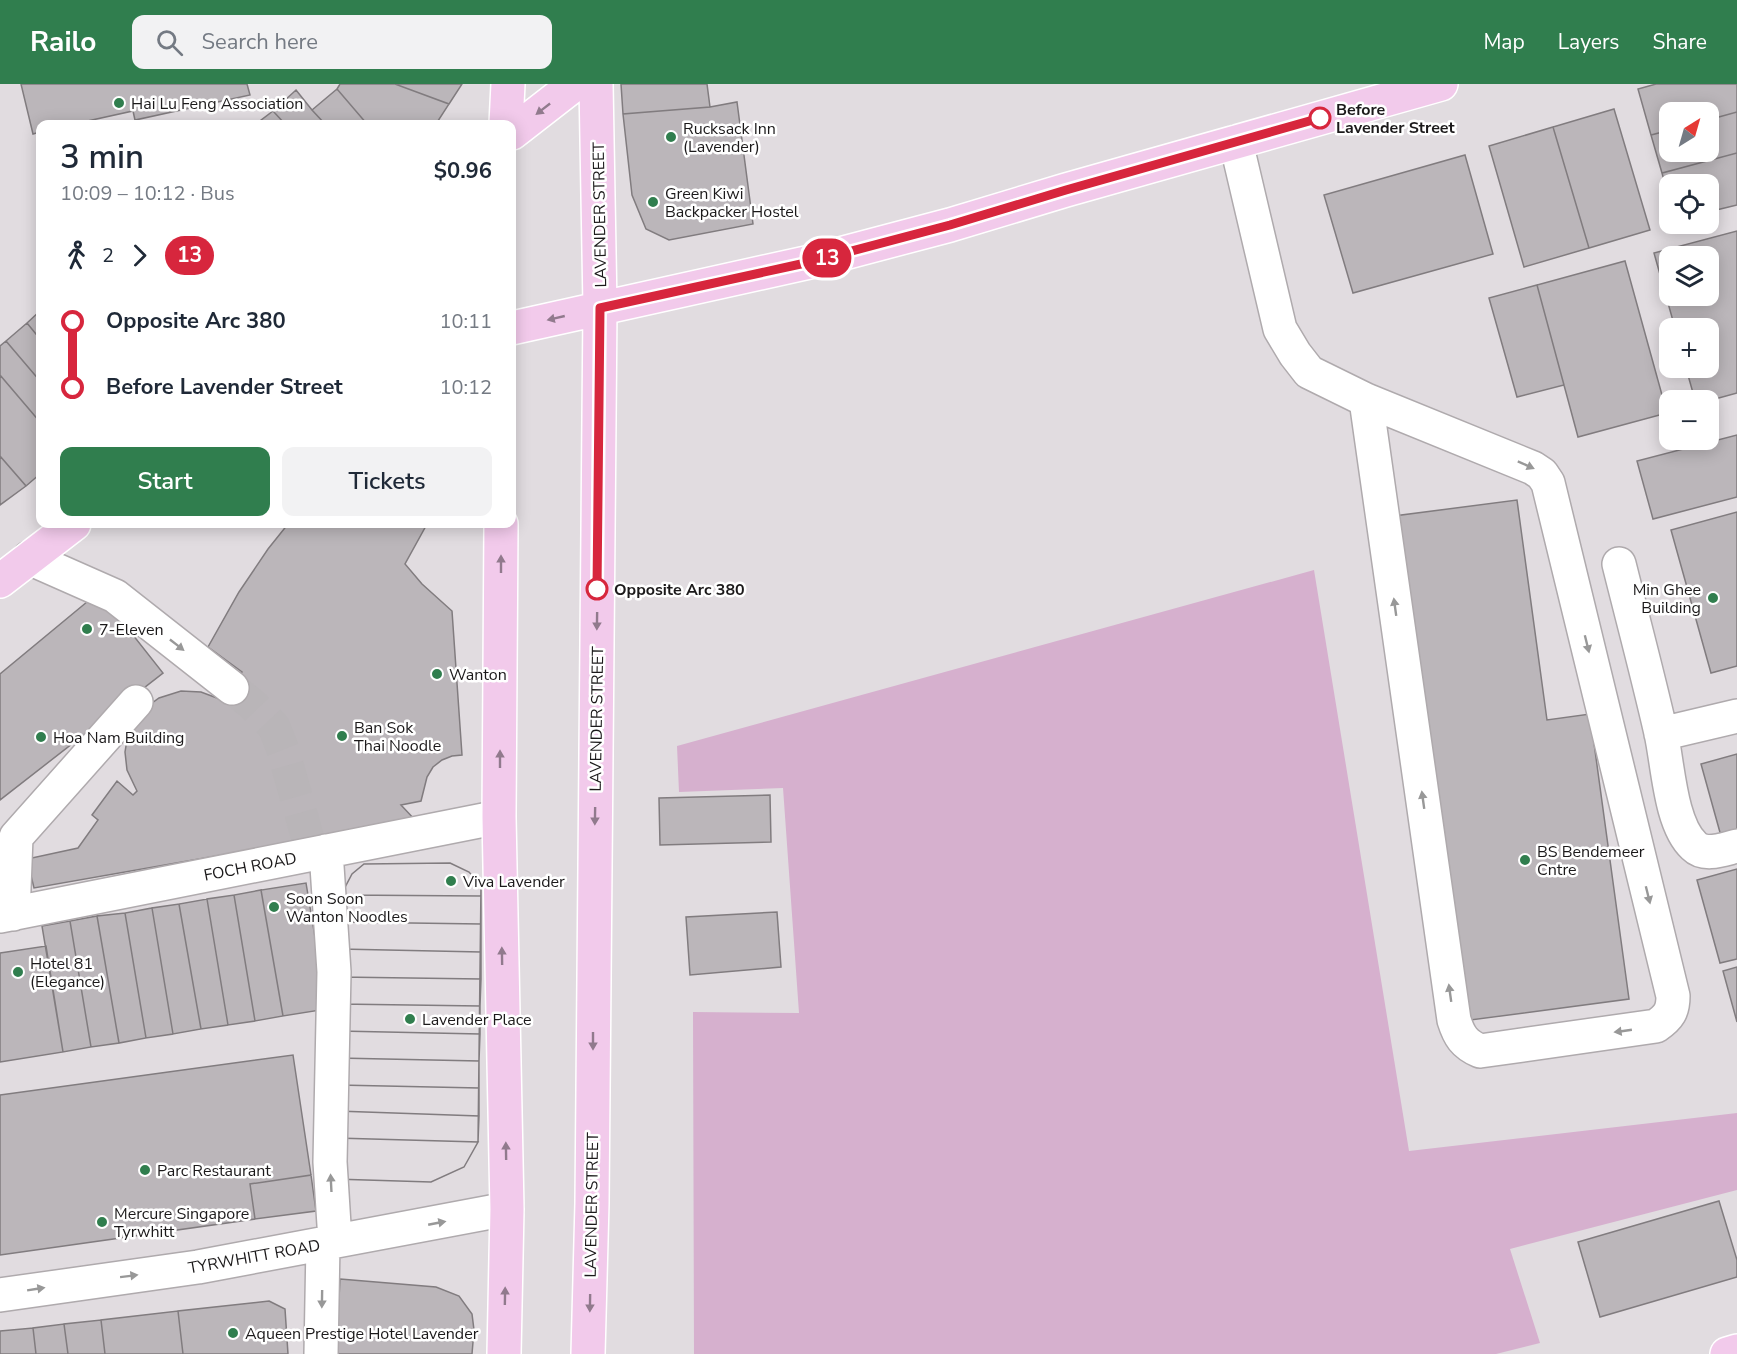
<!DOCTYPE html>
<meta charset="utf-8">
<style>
:root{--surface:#fff;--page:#f2f2f3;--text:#1f2937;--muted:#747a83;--accent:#307e4e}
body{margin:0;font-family:"Nunito Sans",sans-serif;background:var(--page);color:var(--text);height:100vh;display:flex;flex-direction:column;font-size:22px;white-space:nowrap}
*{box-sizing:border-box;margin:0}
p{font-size:20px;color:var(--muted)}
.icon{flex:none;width:33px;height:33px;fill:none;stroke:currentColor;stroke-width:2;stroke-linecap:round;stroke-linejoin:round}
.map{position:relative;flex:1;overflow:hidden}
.details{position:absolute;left:36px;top:36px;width:480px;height:408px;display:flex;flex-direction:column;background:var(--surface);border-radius:12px;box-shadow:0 3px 15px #0003}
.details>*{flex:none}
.badge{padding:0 12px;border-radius:20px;font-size:21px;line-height:39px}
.needle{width:39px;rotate:37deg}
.tools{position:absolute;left:1659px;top:18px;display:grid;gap:12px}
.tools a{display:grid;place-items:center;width:60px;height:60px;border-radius:12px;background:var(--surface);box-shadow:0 3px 15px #0003;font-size:30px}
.map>.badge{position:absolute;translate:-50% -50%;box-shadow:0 0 0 3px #fff}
.legs{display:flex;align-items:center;gap:9px;height:66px;padding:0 24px;font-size:20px}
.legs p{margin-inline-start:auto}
.headline{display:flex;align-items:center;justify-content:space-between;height:102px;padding:0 24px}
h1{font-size:33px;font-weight:600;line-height:45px}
.primary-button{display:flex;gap:12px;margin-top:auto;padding:12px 24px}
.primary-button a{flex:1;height:69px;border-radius:12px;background:var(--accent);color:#fff;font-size:24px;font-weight:600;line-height:69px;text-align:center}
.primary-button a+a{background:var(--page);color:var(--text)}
ul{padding:0 24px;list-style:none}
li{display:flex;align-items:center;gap:21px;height:66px;font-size:22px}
li i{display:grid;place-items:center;width:9px;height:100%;margin:0 8px;background:currentColor}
li i::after{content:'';width:15px;height:15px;margin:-8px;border:4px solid;border-radius:50%;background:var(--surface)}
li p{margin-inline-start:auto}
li:first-child i{background:linear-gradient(#0000 50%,currentColor 0)}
li:last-child i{background:linear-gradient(currentColor 50%,#0000 0)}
header{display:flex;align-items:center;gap:36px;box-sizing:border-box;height:84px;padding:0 30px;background:var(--accent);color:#fff}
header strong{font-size:28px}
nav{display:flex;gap:33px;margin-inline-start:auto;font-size:21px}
.search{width:420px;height:54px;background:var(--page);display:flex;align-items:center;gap:15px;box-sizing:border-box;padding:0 21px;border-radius:12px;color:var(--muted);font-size:22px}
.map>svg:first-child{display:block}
</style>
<header>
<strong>Railo</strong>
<div class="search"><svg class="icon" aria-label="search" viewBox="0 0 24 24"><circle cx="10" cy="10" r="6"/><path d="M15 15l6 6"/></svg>Search here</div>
<nav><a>Map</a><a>Layers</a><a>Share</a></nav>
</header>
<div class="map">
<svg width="1737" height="1270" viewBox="0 0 1737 1270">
<rect width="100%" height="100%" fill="#e1dce0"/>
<!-- green -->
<path fill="#d6b0ce" d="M 1314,486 L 1409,1067 L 1737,1029 L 1737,1106 L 1510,1165 L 1540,1259 L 1496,1270 L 694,1270 L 693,928 L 799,929 L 783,704 L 679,708 L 677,662 Z"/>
<!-- building -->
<path fill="#bbb6ba" stroke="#817c7f" stroke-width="1.5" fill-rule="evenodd" d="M 21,0 L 247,0 L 250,11 L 135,36 L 133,27 L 74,40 L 40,40 L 40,48 L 33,50 Z
M 340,0 L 395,0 L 449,20 L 436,40 L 367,40 L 337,5 Z
M 395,0 L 462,0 L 449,20 Z
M 621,0 L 707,0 L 710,23 L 623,30 Z
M 1656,0 L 1737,0 L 1737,28 L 1708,36 L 1708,28 L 1670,28 L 1670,46 L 1651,51 L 1638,5 Z
M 337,5 L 367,40 L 325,40 L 312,26 Z
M 296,6 L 312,26 L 325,40 L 285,40 L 273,27 Z
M 737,18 L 753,140 L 669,156 L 646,145 L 632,111 L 623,30 L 710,23 Z
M 1614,25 L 1650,146 L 1589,164 L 1553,43 Z
M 273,27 L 285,40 L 256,40 Z
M 1737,28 L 1737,69 L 1662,89 L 1651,51 L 1670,46 L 1670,68 L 1708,68 L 1708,36 Z
M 1553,43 L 1589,164 L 1524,183 L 1489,62 Z
M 1737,69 L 1737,121 L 1708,128 L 1708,100 L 1670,100 L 1670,119 L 1662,89 Z
M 1465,71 L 1493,170 L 1353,209 L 1324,111 Z
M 1737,147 L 1737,309 L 1708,317 L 1695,316 L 1686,284 L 1708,284 L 1708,244 L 1675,244 L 1654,169 ZM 1670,172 L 1708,172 L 1708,212 L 1670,212 Z
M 1625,177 L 1667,329 L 1578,353 L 1537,201 Z
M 1537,201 L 1564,301 L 1517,313 L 1489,214 Z
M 40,227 L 40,255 L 27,239 Z
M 27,239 L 40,255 L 40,297 L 6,257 Z
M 6,257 L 40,297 L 40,338 L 0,291 L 0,262 Z
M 0,291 L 40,338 L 40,390 L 26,402 L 0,372 Z
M 1737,351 L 1737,413 L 1653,435 L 1637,377 Z
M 0,372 L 26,402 L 0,421 Z
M 1517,416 L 1547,636 L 1590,630 L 1629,915 L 1463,937 L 1394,432 Z
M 1737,428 L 1737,582 L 1711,589 L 1671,446 Z
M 288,440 L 427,440 L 405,480 L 422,500 L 452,527 L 462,671 L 452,672 L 442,676 L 433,683 L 427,693 L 421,717 L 401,721 L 416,737 L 34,804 L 27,775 L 78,764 L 98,736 L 92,731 L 117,697 L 133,711 L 137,707 L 127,686 L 125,668 L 128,650 L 148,622 L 159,614 L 181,607 L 201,608 L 225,617 L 242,588 L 208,563 L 239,508 L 268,465 Z
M 99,508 L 163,589 L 0,716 L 0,590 Z
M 1737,670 L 1737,748 L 1721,752 L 1701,680 Z
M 770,711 L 771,758 L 660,761 L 659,714 Z
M 450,779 L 469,788 L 481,801 L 481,812 L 341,811 L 352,790 L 364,780 Z
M 450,779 L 469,788 L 481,801 L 478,1058 L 464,1083 L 431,1098 L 334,1095 L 341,811 L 352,790 L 364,780 Z
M 1737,785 L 1737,875 L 1720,879 L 1697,796 Z
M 306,799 L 327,925 L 283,932 L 261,806 Z
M 261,806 L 283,932 L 255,937 L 234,811 Z
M 234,811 L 255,937 L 228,941 L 207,815 Z
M 341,811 L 481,812 L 481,840 L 340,838 Z
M 207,815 L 228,941 L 201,945 L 179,820 Z
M 179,820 L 201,945 L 173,950 L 152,824 Z
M 152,824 L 173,950 L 146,954 L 125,829 Z
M 777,828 L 781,883 L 690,891 L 686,833 Z
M 125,829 L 146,954 L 119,959 L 97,832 Z
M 97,832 L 119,959 L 91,963 L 70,837 Z
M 70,837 L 91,963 L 63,968 L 42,842 Z
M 340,838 L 481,840 L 481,868 L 340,865 Z
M 46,862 L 63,968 L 0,978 L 0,869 Z
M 340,865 L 481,868 L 481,895 L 339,893 Z
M 1737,883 L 1737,938 L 1723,887 Z
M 339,893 L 481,895 L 480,922 L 339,920 Z
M 339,920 L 480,922 L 480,950 L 339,947 Z
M 339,947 L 480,950 L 479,977 L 338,974 Z
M 293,971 L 311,1091 L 250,1100 L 255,1135 L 0,1171 L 0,1011 Z
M 338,974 L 479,977 L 479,1004 L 338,1001 Z
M 338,1001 L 479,1004 L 479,1032 L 337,1027 Z
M 337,1027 L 479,1032 L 478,1058 L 336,1054 Z
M 336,1054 L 478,1058 L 464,1083 L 431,1098 L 334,1095 Z
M 311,1091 L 316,1127 L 255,1135 L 250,1100 Z
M 1719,1117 L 1737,1176 L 1737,1193 L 1600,1233 L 1578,1158 Z
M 340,1195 L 436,1203 L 459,1212 L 472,1230 L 474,1246 L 472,1270 L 336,1270 Z
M 269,1217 L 285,1225 L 288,1270 L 183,1270 L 178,1227 Z
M 178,1227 L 183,1270 L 105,1270 L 101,1236 Z
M 101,1236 L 105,1270 L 68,1270 L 64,1240 Z
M 64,1240 L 68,1270 L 36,1270 L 33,1244 Z
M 33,1244 L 36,1270 L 0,1270 L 0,1247 Z"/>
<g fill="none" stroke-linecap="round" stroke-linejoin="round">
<!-- minor-tunnel -->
<path stroke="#b9b5b8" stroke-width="33" stroke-dasharray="33 16" stroke-linecap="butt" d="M 232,604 L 253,621 L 274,643 L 283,666 L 308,755"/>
<!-- minor casing -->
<g stroke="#afaaad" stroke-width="36">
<path id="minor" d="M 1236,58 L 1280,245 L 1295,270 L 1309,288 L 1366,316 L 1533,384 L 1542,390 L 1548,399 L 1673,912 C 1673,927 1669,933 1656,942 L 1480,967 C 1464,960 1459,952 1454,936 L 1366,316
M 29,474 L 115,512 L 232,604
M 1619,480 C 1633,536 1648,592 1661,649 C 1668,680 1670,740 1694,762 C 1705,773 1724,765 1737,762
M 1661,650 L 1737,632
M 326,767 L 334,888 L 330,1078 L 335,1157
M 13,830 L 16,753 L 136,618
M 0,832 L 499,733
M 0,1211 L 198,1183 L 507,1125
M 321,1270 L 323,1160"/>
</g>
<!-- major casing -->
<g stroke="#fff" stroke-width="36">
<path id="major" d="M 506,40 L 508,0
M 512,49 L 575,0
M 512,244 L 810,178 L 950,141 L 1066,106 L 1441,0
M 501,440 L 499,733 L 507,1125 L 504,1270
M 0,497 L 74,440
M 588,1270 L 592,1119 L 600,223 L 596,0
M 1727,1270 L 1737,1267"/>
</g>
<!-- minor -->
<use href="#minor" stroke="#fff" stroke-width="33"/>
<!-- major -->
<use href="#major" stroke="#f2caeb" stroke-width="33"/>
</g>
<!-- one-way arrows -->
<defs><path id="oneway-solid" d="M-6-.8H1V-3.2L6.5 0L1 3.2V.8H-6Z" transform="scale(1.5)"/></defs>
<g fill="#917a8d">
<use href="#oneway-solid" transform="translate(543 25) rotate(142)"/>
<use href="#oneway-solid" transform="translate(556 234) rotate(167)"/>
<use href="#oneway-solid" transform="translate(501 480) rotate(-90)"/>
<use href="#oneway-solid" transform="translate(597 537) rotate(91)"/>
<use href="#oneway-solid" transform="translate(500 675) rotate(-90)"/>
<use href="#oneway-solid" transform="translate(595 732) rotate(91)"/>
<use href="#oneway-solid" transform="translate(502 872) rotate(-91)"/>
<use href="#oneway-solid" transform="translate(593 957) rotate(90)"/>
<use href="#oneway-solid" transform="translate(506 1067) rotate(-91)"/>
<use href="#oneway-solid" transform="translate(505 1212) rotate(-89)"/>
<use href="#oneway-solid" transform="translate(590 1219) rotate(91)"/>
</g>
<g fill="#989898">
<use href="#oneway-solid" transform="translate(1526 381) rotate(24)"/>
<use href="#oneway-solid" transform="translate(1395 523) rotate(-98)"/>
<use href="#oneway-solid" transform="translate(1587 560) rotate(76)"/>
<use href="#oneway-solid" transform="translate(177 561) rotate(38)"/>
<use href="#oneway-solid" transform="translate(1423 716) rotate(-98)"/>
<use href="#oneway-solid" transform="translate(1648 811) rotate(76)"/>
<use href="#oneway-solid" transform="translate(1450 909) rotate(-98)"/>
<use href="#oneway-solid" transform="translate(1623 947) rotate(172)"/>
<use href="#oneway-solid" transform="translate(331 1099) rotate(-93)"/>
<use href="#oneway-solid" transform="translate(437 1139) rotate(-11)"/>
<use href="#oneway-solid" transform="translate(129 1192) rotate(-7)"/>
<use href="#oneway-solid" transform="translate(36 1205) rotate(-9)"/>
<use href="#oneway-solid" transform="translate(322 1215) rotate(91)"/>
</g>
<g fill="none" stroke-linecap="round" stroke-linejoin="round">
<!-- line-1 casing -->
<g stroke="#fff" stroke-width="14">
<path id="line-1" d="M 597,505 L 600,224 L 810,178 L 950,141 L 1066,106 L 1320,34"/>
</g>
<!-- line-1 -->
<use href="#line-1" stroke="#d7263d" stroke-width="9"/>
</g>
<!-- markers -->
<g fill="#307e4e" stroke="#fff" stroke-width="2">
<circle cx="119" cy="19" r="6"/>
<circle cx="671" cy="53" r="6"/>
<circle cx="653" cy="118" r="6"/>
<circle cx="1713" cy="514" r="6"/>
<circle cx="87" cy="545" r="6"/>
<circle cx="437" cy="590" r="6"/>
<circle cx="342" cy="652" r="6"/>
<circle cx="41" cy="653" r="6"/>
<circle cx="1525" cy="776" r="6"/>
<circle cx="451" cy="797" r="6"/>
<circle cx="274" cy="823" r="6"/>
<circle cx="18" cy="888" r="6"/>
<circle cx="410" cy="935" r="6"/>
<circle cx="145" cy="1086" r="6"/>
<circle cx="102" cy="1138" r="6"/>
<circle cx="233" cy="1249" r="6"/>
</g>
<g fill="#fff" stroke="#d7263d" stroke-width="3">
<circle cx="1320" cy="34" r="10"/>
<circle cx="597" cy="505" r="10"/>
</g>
<g text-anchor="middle" stroke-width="5" stroke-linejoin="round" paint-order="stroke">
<!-- poi labels -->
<g font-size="16" fill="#1b191a" stroke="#fff" text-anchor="start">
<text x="131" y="25">Hai Lu Feng Association</text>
<text x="683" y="50">Rucksack Inn<tspan x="683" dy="18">(Lavender)</tspan></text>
<text x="665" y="115">Green Kiwi<tspan x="665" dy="18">Backpacker Hostel</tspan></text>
<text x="1701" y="511" text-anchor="end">Min Ghee<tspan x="1701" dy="18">Building</tspan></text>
<text x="99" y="551">7-Eleven</text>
<text x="449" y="596">Wanton</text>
<text x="354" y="649">Ban Sok<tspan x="354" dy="18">Thai Noodle</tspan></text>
<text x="53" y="659">Hoa Nam Building</text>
<text x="1537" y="773">BS Bendemeer<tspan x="1537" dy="18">Cntre</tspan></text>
<text x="463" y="803">Viva Lavender</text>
<text x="286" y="820">Soon Soon<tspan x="286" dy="18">Wanton Noodles</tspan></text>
<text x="30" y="885">Hotel 81<tspan x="30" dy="18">(Elegance)</tspan></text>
<text x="422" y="941">Lavender Place</text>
<text x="157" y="1092">Parc Restaurant</text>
<text x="114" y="1135">Mercure Singapore<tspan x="114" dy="18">Tyrwhitt</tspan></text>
<text x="245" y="1255">Aqueen Prestige Hotel Lavender</text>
</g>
<!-- stop labels -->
<g font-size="16" font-weight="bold" fill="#1b191a" stroke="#fff" text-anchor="start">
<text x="1336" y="31">Before<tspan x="1336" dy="18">Lavender Street</tspan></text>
<text x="614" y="511">Opposite Arc 380</text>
</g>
<!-- street labels -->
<g font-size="16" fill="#1b191a" stroke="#fff">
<text transform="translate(599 131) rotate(-91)" y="6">LAVENDER STREET</text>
<text transform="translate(596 635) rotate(-89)" y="6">LAVENDER STREET</text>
<text transform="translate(250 782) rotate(-11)" y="6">FOCH ROAD</text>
<text transform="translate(591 1121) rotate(-89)" y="6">LAVENDER STREET</text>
<text transform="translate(254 1172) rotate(-10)" y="6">TYRWHITT ROAD</text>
</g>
</g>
</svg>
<div class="tools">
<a><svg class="needle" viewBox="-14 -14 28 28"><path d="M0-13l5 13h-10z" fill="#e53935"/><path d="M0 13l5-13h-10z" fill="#747a83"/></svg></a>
<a><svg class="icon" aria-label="locate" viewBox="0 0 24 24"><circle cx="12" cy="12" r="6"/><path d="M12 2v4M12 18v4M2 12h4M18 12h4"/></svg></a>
<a><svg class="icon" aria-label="layers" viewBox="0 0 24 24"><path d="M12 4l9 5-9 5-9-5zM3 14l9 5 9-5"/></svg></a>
<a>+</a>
<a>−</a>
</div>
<b class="badge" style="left:827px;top:174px;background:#d7263d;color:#fff">13</b>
<section class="details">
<div class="headline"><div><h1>3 min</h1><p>10:09 – 10:12 · Bus</p></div><b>$0.96</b></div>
<div class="legs"><svg class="icon" aria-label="walk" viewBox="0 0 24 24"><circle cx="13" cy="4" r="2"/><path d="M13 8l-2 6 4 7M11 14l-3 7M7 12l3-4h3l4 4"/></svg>2<svg class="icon" aria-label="forward" viewBox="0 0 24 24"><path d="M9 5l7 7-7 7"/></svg><b class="badge" style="background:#d7263d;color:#fff">13</b></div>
<ul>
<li><i style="color:#d7263d"></i><b>Opposite Arc 380</b><p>10:11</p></li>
<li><i style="color:#d7263d"></i><b>Before Lavender Street</b><p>10:12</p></li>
</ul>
<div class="primary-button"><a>Start</a><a>Tickets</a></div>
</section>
</div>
